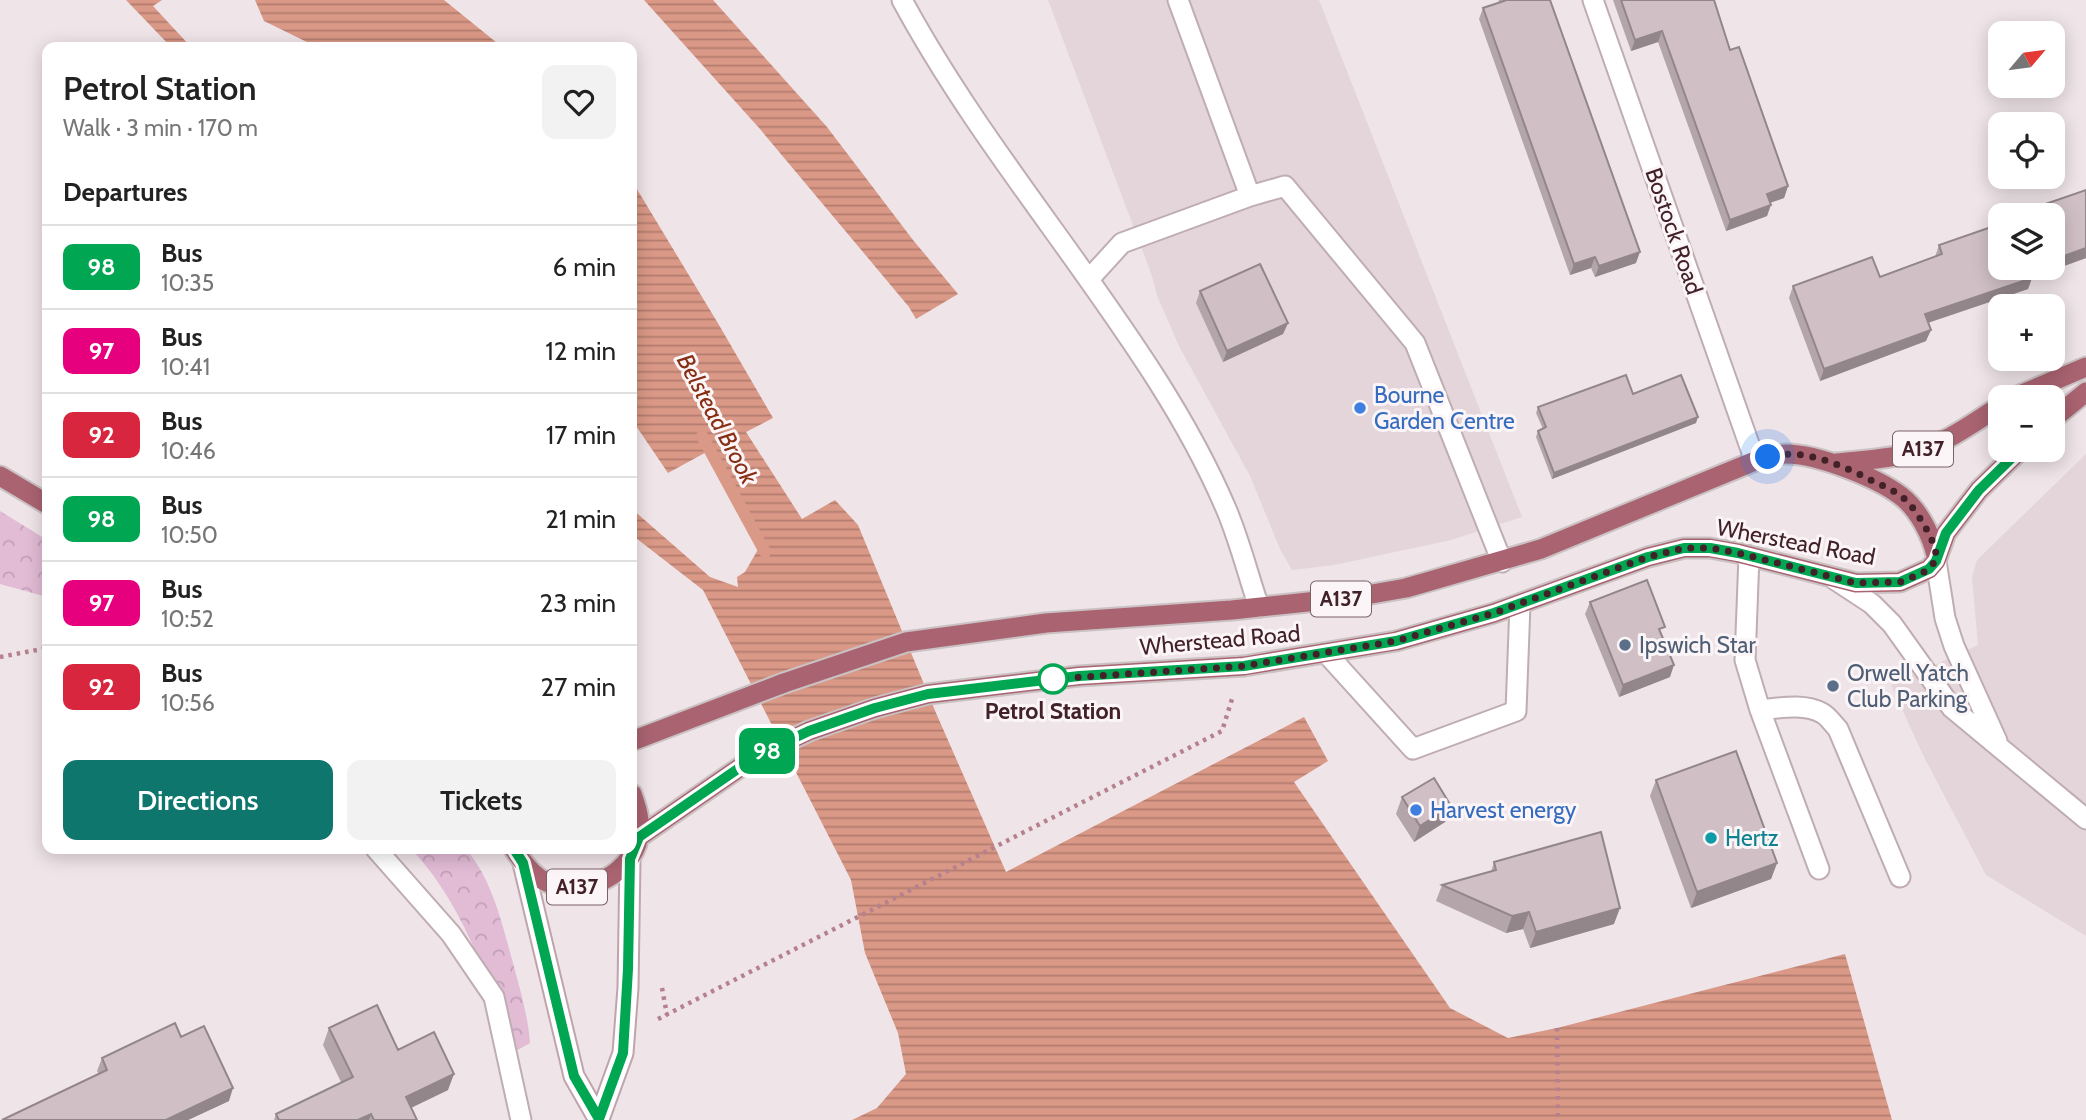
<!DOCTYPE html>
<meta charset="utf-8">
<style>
:root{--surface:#fff;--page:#f2f2f2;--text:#222;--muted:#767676;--line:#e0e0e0;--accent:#0f766e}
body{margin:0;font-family:Cabin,sans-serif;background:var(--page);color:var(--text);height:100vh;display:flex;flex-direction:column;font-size:26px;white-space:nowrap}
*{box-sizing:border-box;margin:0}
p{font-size:23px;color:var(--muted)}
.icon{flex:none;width:38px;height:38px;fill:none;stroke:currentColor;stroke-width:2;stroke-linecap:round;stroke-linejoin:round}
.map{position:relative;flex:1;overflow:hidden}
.sheet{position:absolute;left:42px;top:42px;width:595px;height:812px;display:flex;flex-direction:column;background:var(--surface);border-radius:14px;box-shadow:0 4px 18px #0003}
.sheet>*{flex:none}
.badge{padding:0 14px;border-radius:10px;font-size:24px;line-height:46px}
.needle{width:46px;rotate:61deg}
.tools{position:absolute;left:1988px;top:21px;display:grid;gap:14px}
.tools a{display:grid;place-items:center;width:77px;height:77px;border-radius:14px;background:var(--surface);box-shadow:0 4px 18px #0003;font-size:35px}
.you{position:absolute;width:35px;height:35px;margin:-18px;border:5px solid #fff;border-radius:50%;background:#1a73e8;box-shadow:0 0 0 10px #1a73e833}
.map>.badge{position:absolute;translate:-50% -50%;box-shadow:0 0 0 4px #fff}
h2{padding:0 21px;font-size:26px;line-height:63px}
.round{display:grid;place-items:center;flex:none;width:74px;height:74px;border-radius:14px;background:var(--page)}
.summary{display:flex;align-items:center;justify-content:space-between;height:119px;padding:0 21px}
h1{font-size:33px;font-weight:600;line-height:52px}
.action{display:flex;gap:14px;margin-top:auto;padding:14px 21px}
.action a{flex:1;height:80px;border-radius:14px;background:var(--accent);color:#fff;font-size:28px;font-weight:600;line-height:80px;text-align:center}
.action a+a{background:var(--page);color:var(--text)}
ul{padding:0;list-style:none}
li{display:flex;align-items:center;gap:21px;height:84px;padding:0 21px;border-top:2px solid var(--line)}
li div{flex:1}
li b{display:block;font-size:26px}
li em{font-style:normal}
li .badge{min-width:77px;font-weight:700;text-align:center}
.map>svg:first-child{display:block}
</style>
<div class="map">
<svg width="2086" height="1120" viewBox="0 0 2086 1120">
<defs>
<pattern id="forest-crowns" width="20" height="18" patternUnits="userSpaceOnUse" patternTransform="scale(1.75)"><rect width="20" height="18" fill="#e2bbd5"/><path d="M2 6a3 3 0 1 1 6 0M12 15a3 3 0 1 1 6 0" fill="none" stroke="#c3a0b7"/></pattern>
<pattern id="water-rules" width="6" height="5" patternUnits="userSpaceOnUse" patternTransform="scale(1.75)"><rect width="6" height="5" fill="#da9886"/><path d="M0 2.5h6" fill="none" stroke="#b27c6e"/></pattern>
</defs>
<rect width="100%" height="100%" fill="#efe4e8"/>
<!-- built -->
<path fill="#e3d5da" d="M 1048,0 L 1319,0 L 1522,517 L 1451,540 L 1334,565 L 1292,570 L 1280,549 L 1250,476 L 1179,346 L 1158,298 L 1151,273 Z
M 2086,454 L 2086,936 L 1986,875 L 1923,755 L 1891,685 L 1978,645 L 1972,577 L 1977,560 Z"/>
<!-- forest -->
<path fill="url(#forest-crowns)" d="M 0,511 L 47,540 L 47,597 L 0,584 Z
M 411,849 L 466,849 C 493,881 502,924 513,963 C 520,990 528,1015 530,1043 L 514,1052 C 488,982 464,904 411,849 Z"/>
<!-- water -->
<path fill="url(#water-rules)" d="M 126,0 L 162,0 L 153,6 L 191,47 L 171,47 Z
M 255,0 L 444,0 L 502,47 L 317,47 L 264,21 Z
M 644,0 L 713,0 L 827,127 L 913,240 L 958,294 L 916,319 L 909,307 L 760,129 Z
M 632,181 L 719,325 L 773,418 L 746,432 L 802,519 L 835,500 L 858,525 L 936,713 L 1006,872 L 1304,717 L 1328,761 L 1294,782 L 1450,1008 L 1508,1038 L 1557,1028 L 1845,954 L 1892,1120 L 852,1120 L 877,1108 L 906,1074 L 898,1033 L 865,953 L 851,880 L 703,590 L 632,535 L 632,509 L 710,577 L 738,587 L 737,577 L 745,572 L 764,539 L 712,449 L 668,473 L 632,420 Z"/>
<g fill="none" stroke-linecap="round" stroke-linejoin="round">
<!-- stream -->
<path stroke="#da9886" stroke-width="12" d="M 702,436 L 765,552"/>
<!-- service casing -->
<g stroke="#bfadb2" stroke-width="23">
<path id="service" d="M 1250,196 L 1285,186 L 1415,343 L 1502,562
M 1090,278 L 1122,243 L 1250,196 L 1178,0
M 1749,556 L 1745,660 L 1760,710 L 1819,869
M 1936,561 L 1945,618 L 1954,646 L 1997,741
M 1834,579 L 1872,604 L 1892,624 L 1952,708 L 2086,819
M 1327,654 L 1413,749 L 1516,711 L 1520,604
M 1760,710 C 1780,708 1804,703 1822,713 C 1828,716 1833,724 1838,729 L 1900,877
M 376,849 L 451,934 L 494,997 L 521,1120"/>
</g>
<!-- minor casing -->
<g stroke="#bfadb2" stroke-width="23">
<path id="minor" d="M 902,0 C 975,135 1075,251 1157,380 C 1183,421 1208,466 1227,511 C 1240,542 1248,575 1259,607
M 1593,0 L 1755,461"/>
</g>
<!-- secondary casing -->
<g stroke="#bfa4ac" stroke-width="23">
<path id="secondary" d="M 523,863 L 574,1076 L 599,1120
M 599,1119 L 623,1053 L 628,988 L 630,859"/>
</g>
<!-- primary casing -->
<g stroke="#cac1c3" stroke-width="23">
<path id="primary" d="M 2015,397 L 2086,367
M 2053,419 L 2086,392
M 1837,463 C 1864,460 1892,459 1918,451 C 1948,442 1974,422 2000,406
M 0,476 L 47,504
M 632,741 L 784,683 L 906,642 L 1046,623 L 1232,610 L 1355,597 L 1406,588 L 1541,549 L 1755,461 C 1765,458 1776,454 1786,454 C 1817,454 1876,477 1901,496 C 1918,509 1931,534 1936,555
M 639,837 L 758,755 L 809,731 L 875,708 L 928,694 L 1079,676 L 1244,666 L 1396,641 L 1494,613 L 1648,557 L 1684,548 L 1710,548 L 1738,553 L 1856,583 L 1900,582 L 1929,569 L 1936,561 L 1946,533 L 1979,490 L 2020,450
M 514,849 C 521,860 528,870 539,878 C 575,901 631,879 639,836 C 641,821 637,808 632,794"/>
</g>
<!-- path -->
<path stroke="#b6818e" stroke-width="4.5" stroke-dasharray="3.5 5" stroke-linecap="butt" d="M 0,657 L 47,648
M 662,988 L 667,1015
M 658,1019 L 1222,731 L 1232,699
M 1557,1028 L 1558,1120"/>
<!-- service -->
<use href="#service" stroke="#fff" stroke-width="19"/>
<!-- minor -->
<use href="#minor" stroke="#fff" stroke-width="19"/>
<!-- secondary -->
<use href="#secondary" stroke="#fff" stroke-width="19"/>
<!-- primary -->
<use href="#primary" stroke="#aa6371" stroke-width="19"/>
</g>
<!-- wall -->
<path fill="#b3a5aa" d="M 1499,0 L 1550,0 L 1636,263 L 1595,277 L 1591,268 L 1570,275 L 1479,19 L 1483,8 L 1498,3 Z
M 1613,0 L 1714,0 L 1730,50 L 1788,186 L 1784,198 L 1770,203 L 1767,216 L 1726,231 L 1658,42 L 1631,51 Z
M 2086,190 L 2086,258 L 2032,278 L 2028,289 L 1928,323 L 1926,341 L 1820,381 L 1789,298 L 1793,286 L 1880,277 L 1935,257 L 1939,245 L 2035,213 L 2037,207 Z
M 1200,291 L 1288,323 L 1283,334 L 1223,362 L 1196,303 Z
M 1633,394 L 1696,423 L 1552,479 L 1536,437 L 1538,431 L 1543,429 L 1536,413 L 1538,407 Z
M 1590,602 L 1662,635 L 1670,677 L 1619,697 L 1585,614 Z
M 1656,780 L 1777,863 L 1771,879 L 1691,908 L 1650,796 Z
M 1402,797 L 1451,806 L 1445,822 L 1414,842 L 1396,814 Z
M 1494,862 L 1614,924 L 1530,948 L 1523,929 L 1506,933 L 1436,901 L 1442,885 L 1491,872 Z
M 329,1028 L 398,1050 L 448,1090 L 411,1108 L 417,1120 L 274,1120 L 276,1114 L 341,1082 L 323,1045 Z
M 181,1037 L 229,1101 L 188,1120 L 2,1120 L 99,1074 L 97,1071 L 102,1058 Z"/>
<!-- shaded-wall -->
<path fill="#92868b" d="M 1662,31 L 1658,42 L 1631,51 L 1635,40 Z
M 1788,186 L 1784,198 L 1763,205 L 1767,194 Z
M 1771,205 L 1767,216 L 1726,231 L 1730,220 Z
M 2086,248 L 2086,258 L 2030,278 L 2032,278 L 2028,289 L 1921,325 L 1925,314 L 2032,268 L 2053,268 L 2053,260 Z
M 1640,252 L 1636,263 L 1595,277 L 1599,266 Z
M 1595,257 L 1591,268 L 1570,275 L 1574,264 Z
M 1288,323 L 1283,334 L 1223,362 L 1227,351 Z
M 1931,330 L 1926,341 L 1820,381 L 1824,369 Z
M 1698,417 L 1696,423 L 1552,479 L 1554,473 Z
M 1674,665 L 1670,677 L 1619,697 L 1623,685 Z
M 1451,806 L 1445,822 L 1414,842 L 1420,826 Z
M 1777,863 L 1771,879 L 1691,908 L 1697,892 Z
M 1620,908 L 1614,924 L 1530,948 L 1536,932 Z
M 1529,912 L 1523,929 L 1506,933 L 1512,916 Z
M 454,1074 L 448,1090 L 400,1113 L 406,1097 Z
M 233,1088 L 229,1101 L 188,1120 L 166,1120 Z
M 371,1114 L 369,1120 L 358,1120 Z"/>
<!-- building -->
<path fill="#d0c0c6" stroke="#92868b" stroke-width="2" d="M 1503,0 L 1550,0 L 1640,252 L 1599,266 L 1595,257 L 1574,264 L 1483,8 L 1504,1 Z
M 1621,0 L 1714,0 L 1730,50 L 1739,47 L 1788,186 L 1767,194 L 1771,205 L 1730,220 L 1662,31 L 1635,40 Z
M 2086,190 L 2086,248 L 2053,260 L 2053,215 L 2027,215 L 2038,211 L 2037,207 Z
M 2000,224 L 2000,268 L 2032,268 L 2029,269 L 2032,278 L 1925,314 L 1931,330 L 1824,369 L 1793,286 L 1872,257 L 1880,277 L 1942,254 L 1939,245 Z
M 1260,264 L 1288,323 L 1227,351 L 1200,291 Z
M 1626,375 L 1633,394 L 1681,375 L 1698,417 L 1554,473 L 1538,431 L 1546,427 L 1538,407 Z
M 1647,580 L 1665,627 L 1659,629 L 1674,665 L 1623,685 L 1590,602 Z
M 1736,751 L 1777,863 L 1697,892 L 1656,780 Z
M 1434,778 L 1451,806 L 1420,826 L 1402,797 Z
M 1601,832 L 1620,908 L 1536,932 L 1529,912 L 1512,916 L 1442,885 L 1496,870 L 1494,862 Z
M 377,1005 L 398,1050 L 434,1032 L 454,1074 L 406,1097 L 417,1120 L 374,1120 L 371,1114 L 358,1120 L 279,1120 L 276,1114 L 353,1077 L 329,1028 Z
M 175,1023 L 181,1037 L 204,1026 L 233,1088 L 166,1120 L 2,1120 L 107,1070 L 102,1058 Z"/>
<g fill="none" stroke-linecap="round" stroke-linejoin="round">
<!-- line casing -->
<g stroke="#fff" stroke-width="16">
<path id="line" d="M 514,849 L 523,863 L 574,1076 L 599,1119 L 623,1053 L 628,969 L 630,859 L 639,837 L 758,755 L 809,731 L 875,708 L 928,694 L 1079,676 L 1244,666 L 1396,641 L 1494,613 L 1648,557 L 1684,548 L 1710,548 L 1738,553 L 1856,583 L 1900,582 L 1929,569 L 1936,561 L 1946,533 L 1979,490 L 2020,450"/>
</g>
<!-- line -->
<use href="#line" stroke="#00a651" stroke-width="10"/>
<!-- walk -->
<path stroke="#432128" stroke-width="7" stroke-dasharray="0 12.6" d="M 1053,679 L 1244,666 L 1396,641 L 1494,613 L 1648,557 L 1684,548 L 1710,548 L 1738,553 L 1856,583 L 1900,582 L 1923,573 L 1936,561 C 1937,549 1932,540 1927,530 C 1920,518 1912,504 1901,496 C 1890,488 1878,484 1867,478 C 1836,463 1803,448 1768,457"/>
</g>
<!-- markers -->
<g fill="#3f7fe0" stroke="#fbf5f8" stroke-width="2.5">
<circle cx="1360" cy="408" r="7"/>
<circle cx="1416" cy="810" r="7"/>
</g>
<g fill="#5c6f8a" stroke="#fbf5f8" stroke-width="2.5">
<circle cx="1625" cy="645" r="7"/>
<circle cx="1833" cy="686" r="7"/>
</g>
<circle fill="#fff" stroke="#00a651" stroke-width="3.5" cx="1053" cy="679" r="14"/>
<circle fill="#0f9aa8" stroke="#fbf5f8" stroke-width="2.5" cx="1711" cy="838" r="7"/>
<g text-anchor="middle" stroke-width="6" stroke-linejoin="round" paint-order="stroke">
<!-- shield labels -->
<g fill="#fbf5f8" stroke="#7a6166" stroke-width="2">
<rect x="1893" y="431.5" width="60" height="35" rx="5"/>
<rect x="1311" y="581.5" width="60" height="35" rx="5"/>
<rect x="547" y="869.5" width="60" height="35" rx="5"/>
</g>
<g font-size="21" font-weight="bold" fill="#432128">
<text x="1923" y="456">A137</text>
<text x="1341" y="606">A137</text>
<text x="577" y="894">A137</text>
</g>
<!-- street labels -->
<g font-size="23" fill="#432128" stroke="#fbf5f8">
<text transform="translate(1674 231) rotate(71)" y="8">Bostock Road</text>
<text transform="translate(1796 542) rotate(11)" y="8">Wherstead Road</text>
<text transform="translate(1220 640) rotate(-5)" y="8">Wherstead Road</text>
</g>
<!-- shop labels -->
<g font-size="23" fill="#366cbe" stroke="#fbf5f8" text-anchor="start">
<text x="1374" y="403">Bourne<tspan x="1374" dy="26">Garden Centre</tspan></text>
<text x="1430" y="818">Harvest energy</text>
</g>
<!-- service labels -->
<g font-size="23" fill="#4e5e75" stroke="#fbf5f8" text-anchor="start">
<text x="1639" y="653">Ipswich Star</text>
<text x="1847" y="681">Orwell Yatch<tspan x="1847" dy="26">Club Parking</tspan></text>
</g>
<!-- stop labels -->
<g font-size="23" font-weight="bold" fill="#432128" stroke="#fbf5f8">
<text x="1053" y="719">Petrol Station</text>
</g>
<!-- culture labels -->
<g font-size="23" fill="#0d838f" stroke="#fbf5f8" text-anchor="start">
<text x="1725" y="846">Hertz</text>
</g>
<!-- water labels -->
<g font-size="24" font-style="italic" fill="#872e13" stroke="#fbf5f8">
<text transform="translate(717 419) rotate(62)" y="8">Belstead Brook</text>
</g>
</g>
</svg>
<div class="tools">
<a><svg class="needle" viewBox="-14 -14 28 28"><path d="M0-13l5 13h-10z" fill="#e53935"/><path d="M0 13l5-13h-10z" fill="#767676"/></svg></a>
<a><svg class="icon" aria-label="locate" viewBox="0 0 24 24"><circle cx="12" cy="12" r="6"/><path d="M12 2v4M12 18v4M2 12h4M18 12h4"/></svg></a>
<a><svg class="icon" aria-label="layers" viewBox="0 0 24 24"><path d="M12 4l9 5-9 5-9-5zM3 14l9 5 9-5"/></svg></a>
<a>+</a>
<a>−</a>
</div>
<div class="you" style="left:1768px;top:457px"></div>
<b class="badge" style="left:767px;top:751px;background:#00a651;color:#fff">98</b>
<section class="sheet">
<div class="summary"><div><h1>Petrol Station</h1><p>Walk · 3 min · 170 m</p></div><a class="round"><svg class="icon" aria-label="heart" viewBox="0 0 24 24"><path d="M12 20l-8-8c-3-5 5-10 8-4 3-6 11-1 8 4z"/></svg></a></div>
<h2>Departures</h2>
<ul>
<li><span class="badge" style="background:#00a651;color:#fff">98</span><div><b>Bus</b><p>10:35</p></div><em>6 min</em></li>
<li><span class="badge" style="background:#e6007e;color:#fff">97</span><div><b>Bus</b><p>10:41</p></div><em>12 min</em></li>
<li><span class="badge" style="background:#d7263d;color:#fff">92</span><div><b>Bus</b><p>10:46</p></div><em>17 min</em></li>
<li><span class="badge" style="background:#00a651;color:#fff">98</span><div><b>Bus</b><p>10:50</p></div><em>21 min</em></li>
<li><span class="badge" style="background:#e6007e;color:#fff">97</span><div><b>Bus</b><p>10:52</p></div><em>23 min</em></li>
<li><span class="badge" style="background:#d7263d;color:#fff">92</span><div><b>Bus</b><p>10:56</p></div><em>27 min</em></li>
</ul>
<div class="action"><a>Directions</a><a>Tickets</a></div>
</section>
</div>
